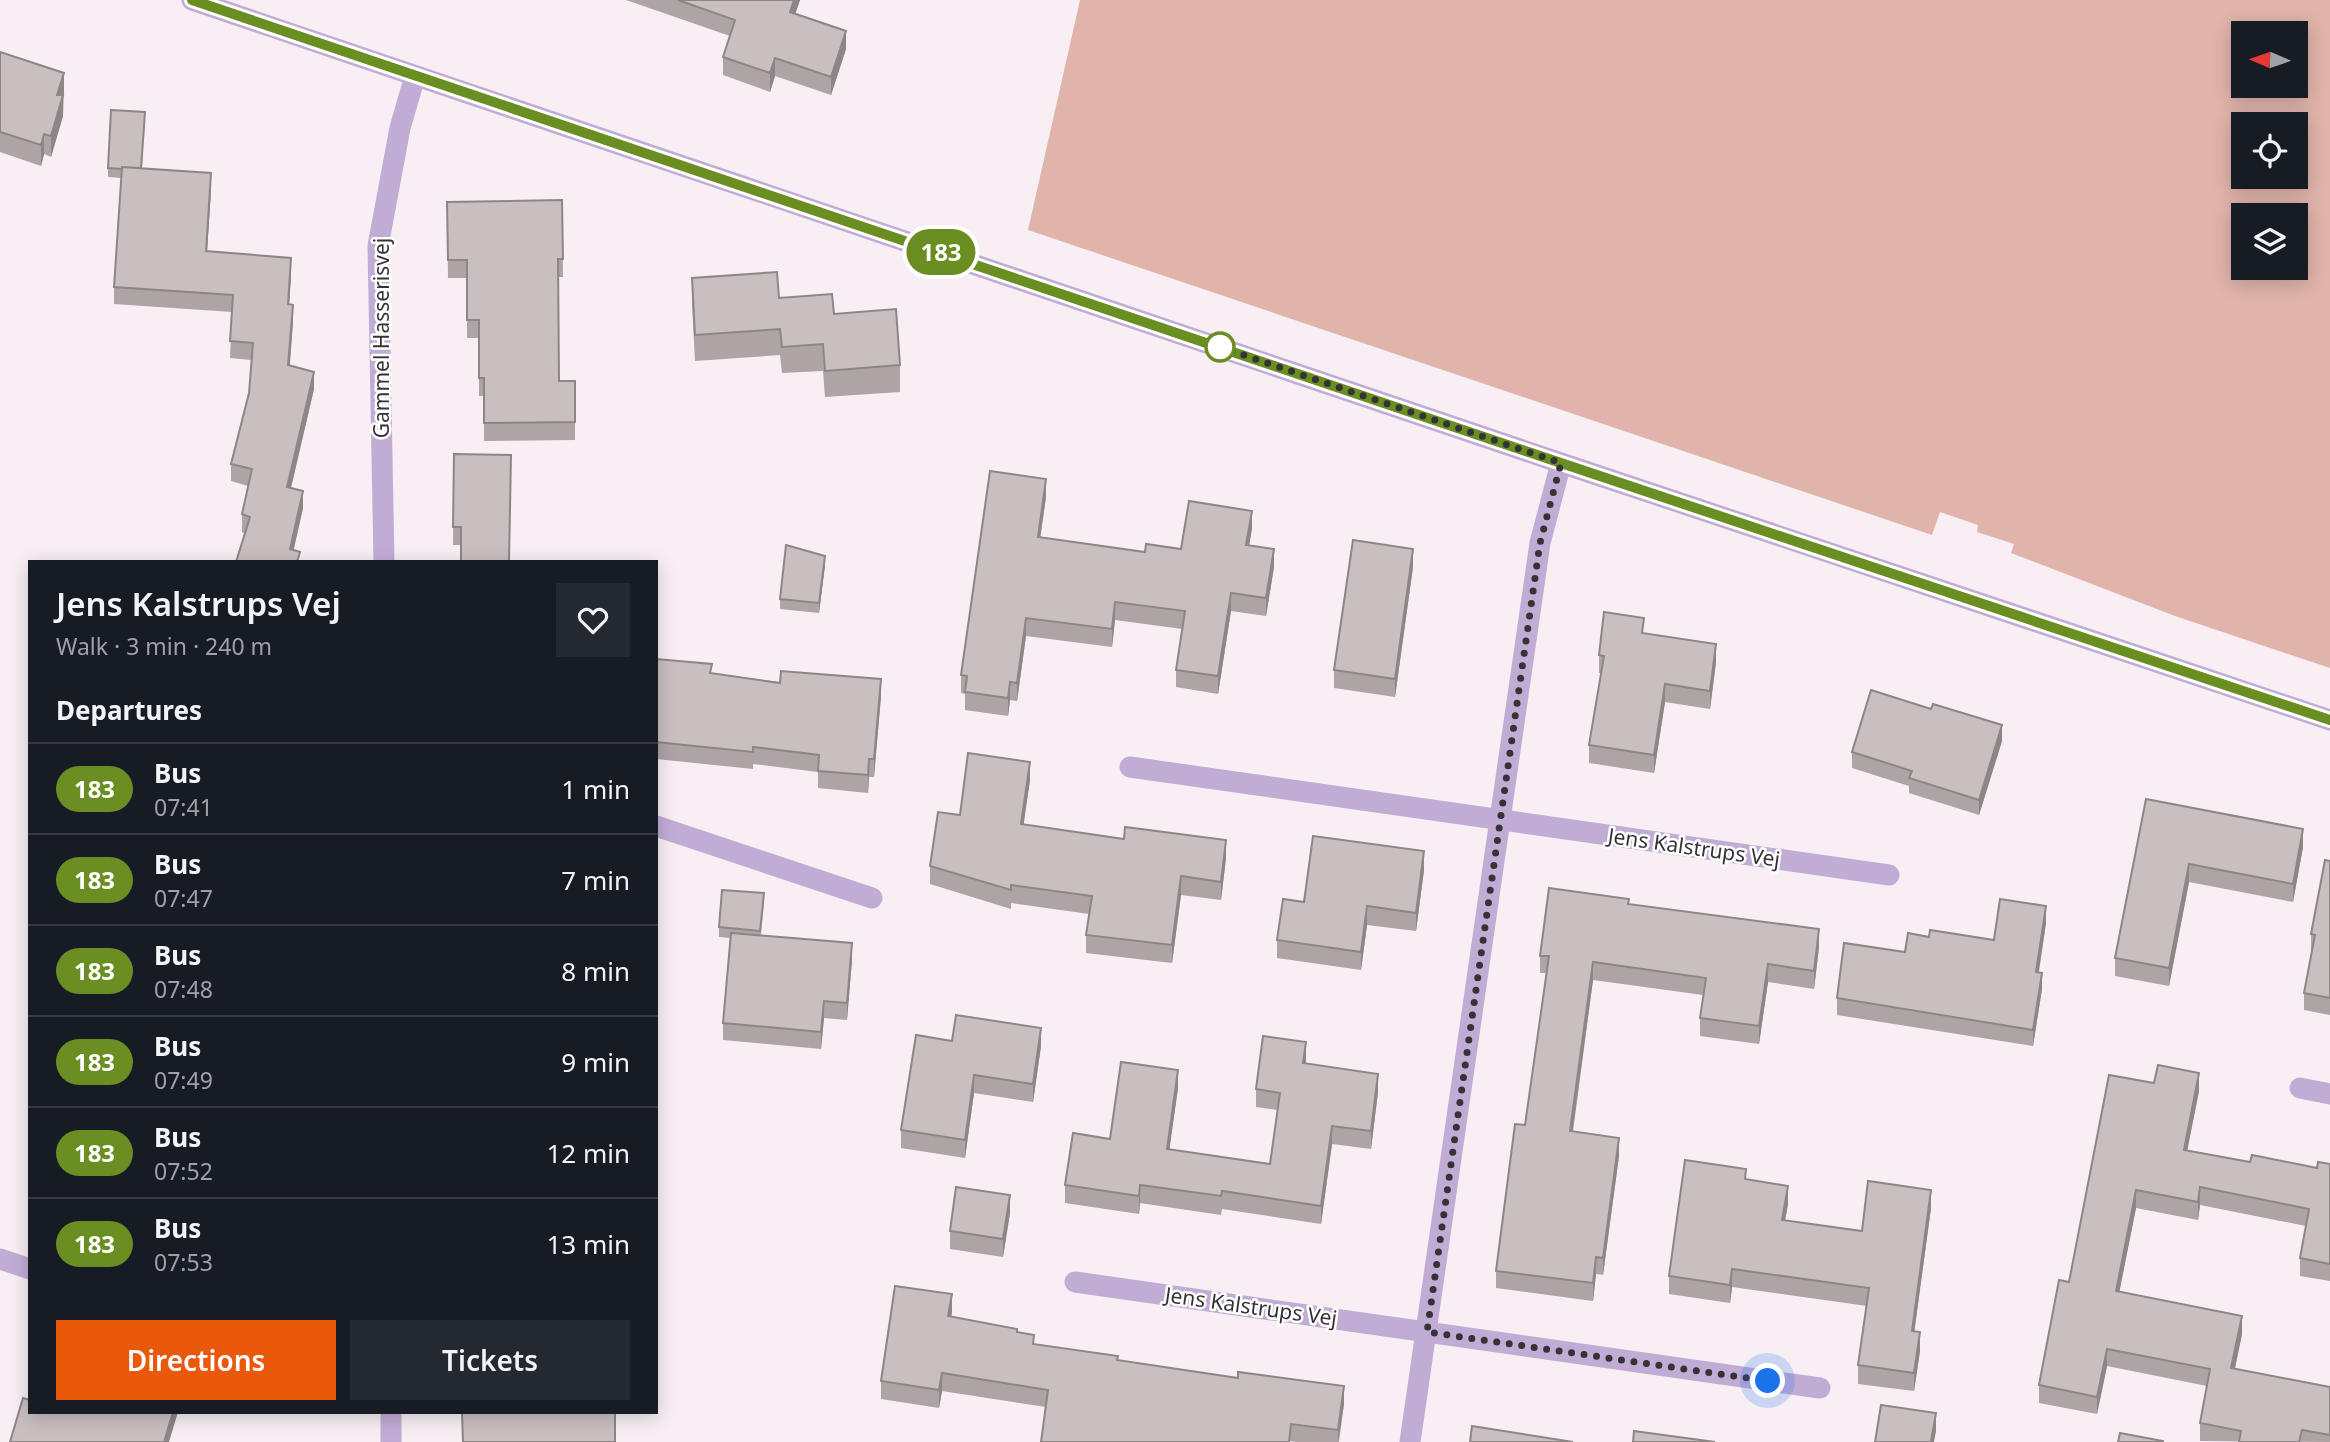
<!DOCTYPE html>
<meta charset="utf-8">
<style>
:root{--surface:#171b24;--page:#242831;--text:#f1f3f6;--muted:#9ea1a6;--line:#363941;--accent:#ea580c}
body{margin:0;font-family:"Noto Sans",sans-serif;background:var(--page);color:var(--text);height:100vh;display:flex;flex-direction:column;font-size:26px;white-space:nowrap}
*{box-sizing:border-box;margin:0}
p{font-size:23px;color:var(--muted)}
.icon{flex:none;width:38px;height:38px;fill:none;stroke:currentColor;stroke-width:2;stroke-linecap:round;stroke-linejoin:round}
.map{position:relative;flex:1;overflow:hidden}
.sheet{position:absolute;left:28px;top:560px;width:630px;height:854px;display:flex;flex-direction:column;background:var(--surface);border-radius:0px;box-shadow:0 4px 18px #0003}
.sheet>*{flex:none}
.badge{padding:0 14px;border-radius:23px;font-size:24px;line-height:46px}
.needle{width:46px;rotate:272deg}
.tools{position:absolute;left:2231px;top:21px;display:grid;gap:14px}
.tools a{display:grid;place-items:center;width:77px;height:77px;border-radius:0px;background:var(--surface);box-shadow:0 4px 18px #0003;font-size:35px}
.you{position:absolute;width:35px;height:35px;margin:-18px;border:5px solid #fff;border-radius:50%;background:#1a73e8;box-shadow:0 0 0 10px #1a73e833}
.map>.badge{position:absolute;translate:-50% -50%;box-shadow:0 0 0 4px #fff}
h2{padding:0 28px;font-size:26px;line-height:63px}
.round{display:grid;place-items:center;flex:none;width:74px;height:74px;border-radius:0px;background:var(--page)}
.overview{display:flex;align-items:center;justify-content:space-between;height:119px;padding:0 28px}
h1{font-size:33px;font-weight:600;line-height:52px}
.cta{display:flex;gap:14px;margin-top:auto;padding:14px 28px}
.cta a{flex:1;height:80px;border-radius:0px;background:var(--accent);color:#fff;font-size:28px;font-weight:600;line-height:80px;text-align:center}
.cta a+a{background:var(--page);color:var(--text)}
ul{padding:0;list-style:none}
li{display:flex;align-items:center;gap:21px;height:91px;padding:0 28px;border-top:2px solid var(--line)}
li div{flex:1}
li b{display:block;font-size:26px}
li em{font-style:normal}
li .badge{min-width:77px;font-weight:700;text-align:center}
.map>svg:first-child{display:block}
</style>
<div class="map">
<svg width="2330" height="1442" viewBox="0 0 2330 1442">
<rect width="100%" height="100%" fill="#f7eff4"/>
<!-- green -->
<path fill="#e0b4aa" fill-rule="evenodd" d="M 1080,0 L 2330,0 L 2330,668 L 2175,616 L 2011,553 L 2014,544 L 1977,532 L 1978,525 L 1940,512 L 1932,535 L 1028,230 ZM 2244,33 L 2296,33 L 2296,86 L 2244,86 ZM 2244,124 L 2296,124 L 2296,177 L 2244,177 ZM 2244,215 L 2296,215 L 2296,268 L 2244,268 Z"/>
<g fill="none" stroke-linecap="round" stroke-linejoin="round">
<!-- minor -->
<path stroke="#c1acd6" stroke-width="21" d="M 192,0 L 1561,463 L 2330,720
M 384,562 L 378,246 L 400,128 L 415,76
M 1130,767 L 1889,875
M 656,826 L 872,898
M 2300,1088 L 2330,1094
M 0,1259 L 30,1269
M 1075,1282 L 1820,1388
M 391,1412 L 391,1442
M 1410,1442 L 1540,543 L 1561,463"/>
</g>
<!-- wall -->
<path fill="#ada4a6" d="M 626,0 L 800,0 L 795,14 L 846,49 L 831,95 L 775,76 L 770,92 L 723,75 L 723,57 L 730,36 Z
M 0,52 L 64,93 L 63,116 L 51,157 L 44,154 L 41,166 L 0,152 Z
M 145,121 L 142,168 L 211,190 L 207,251 L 291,275 L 289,304 L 293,322 L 290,365 L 314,389 L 291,488 L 303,508 L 293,550 L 300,562 L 242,532 L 242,514 L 248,486 L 231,481 L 231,464 L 249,393 L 251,360 L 230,358 L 232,312 L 114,304 L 114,287 L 122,178 L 108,177 L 108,168 Z
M 562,200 L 563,277 L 558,277 L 559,381 L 575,381 L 575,440 L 484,441 L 484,396 L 479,396 L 479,338 L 467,338 L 467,278 L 448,278 L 447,202 Z
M 692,278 L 779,298 L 834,314 L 900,365 L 900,392 L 825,397 L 823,371 L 782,373 L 780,355 L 695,361 L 692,304 Z
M 454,454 L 511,455 L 461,545 L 453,545 Z
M 1046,497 L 1040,537 L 1145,552 L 1181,549 L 1252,528 L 1249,546 L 1274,567 L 1266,616 L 1231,611 L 1218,694 L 1176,687 L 1176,670 L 1182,629 L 1115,620 L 1112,647 L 1026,636 L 1017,701 L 1010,700 L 1008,716 L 965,710 L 965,694 L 961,693 L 961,675 Z
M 825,565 L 819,613 L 780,609 L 780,599 Z
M 1413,567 L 1395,697 L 1334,688 L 1334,670 Z
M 1644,633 L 1716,662 L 1710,709 L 1665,702 L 1654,773 L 1589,763 L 1589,745 L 1601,673 L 1599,673 L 1599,655 Z
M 656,659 L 712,673 L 881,696 L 874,777 L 869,777 L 868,793 L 818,788 L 818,772 L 753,764 L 753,769 L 656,759 Z
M 2002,741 L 1979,815 L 1909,793 L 1909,786 L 1852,768 L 1852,752 Z
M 1030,780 L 1023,825 L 1226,858 L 1221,900 L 1181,895 L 1172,963 L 1086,953 L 1086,935 L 1089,914 L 1011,903 L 1011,909 L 930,884 L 930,866 L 960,815 Z
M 2146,799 L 2303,847 L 2293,902 L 2189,882 L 2169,986 L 2115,976 L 2115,958 Z
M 2330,861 L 2330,1015 L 2304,1010 L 2304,993 L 2312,951 L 2311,951 L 2311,934 Z
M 1424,870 L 1416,931 L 1367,925 L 1361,970 L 1277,958 L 1277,940 L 1304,902 Z
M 764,903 L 761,935 L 852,960 L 847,1020 L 824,1018 L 821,1049 L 723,1040 L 723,1023 L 730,938 L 719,937 L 719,927 Z
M 1629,904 L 1819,947 L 1814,989 L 1768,982 L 1759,1044 L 1700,1036 L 1700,1018 L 1703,995 L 1593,980 L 1573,1132 L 1619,1156 L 1603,1275 L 1596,1274 L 1593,1301 L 1496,1288 L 1496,1271 L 1525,1125 L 1546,973 L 1540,973 L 1540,956 Z
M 2046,923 L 2039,972 L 2042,989 L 2033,1046 L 1837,1015 L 1837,998 L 1905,952 L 1994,940 Z
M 952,1041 L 1041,1046 L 1033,1102 L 974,1093 L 965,1158 L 901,1148 L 901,1130 Z
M 1306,1060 L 1306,1063 L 1378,1092 L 1371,1149 L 1332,1144 L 1321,1224 L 1222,1209 L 1221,1215 L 1140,1203 L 1139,1214 L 1065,1203 L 1065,1185 L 1110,1139 L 1178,1088 L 1169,1149 L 1270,1164 L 1278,1110 L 1256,1107 L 1256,1089 Z
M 2154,1083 L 2199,1091 L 2187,1150 L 2250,1162 L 2317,1168 L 2330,1164 L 2330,1281 L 2300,1276 L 2300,1258 L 2306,1226 L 2200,1205 L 2198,1220 L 2136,1208 L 2119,1292 L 2242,1334 L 2235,1369 L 2330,1387 L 2330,1442 L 2200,1441 L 2200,1423 L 2207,1386 L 2107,1366 L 2097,1414 L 2039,1403 L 2039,1385 L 2069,1282 Z
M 1746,1179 L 1788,1204 L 1785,1220 L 1862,1231 L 1931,1208 L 1914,1332 L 1920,1351 L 1914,1391 L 1858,1384 L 1858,1365 L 1867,1306 L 1732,1287 L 1730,1303 L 1669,1294 L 1669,1276 Z
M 1010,1213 L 1003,1257 L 950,1249 L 950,1231 Z
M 952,1312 L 951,1317 L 1017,1332 L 1034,1344 L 1344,1404 L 1339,1442 L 1296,1442 L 1046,1407 L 942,1391 L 939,1408 L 881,1399 L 881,1381 Z"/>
<!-- shaded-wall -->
<path fill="#8d8687" d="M 794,0 L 800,0 L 790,30 L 790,12 Z
M 846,31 L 846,49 L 831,95 L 831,77 Z
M 775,58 L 775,76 L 770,92 L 770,73 Z
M 64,73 L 64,93 L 57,115 L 57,95 Z
M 63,95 L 63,116 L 51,157 L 51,136 Z
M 44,134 L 44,154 L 41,166 L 41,145 Z
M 211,173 L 211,190 L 206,268 L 206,251 Z
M 291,258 L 291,275 L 288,322 L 288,304 Z
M 293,305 L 293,322 L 288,382 L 288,365 Z
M 314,372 L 314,389 L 287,504 L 287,487 Z
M 1046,479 L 1046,497 L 1038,554 L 1038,537 Z
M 303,491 L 303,508 L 291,562 L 290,549 Z
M 1252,511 L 1252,528 L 1246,563 L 1246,545 Z
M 1274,549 L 1274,567 L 1266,616 L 1266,598 Z
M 1413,549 L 1413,567 L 1395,697 L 1395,679 Z
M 825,556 L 825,565 L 819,613 L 819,603 Z
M 1231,593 L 1231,611 L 1218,694 L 1218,676 Z
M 1115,602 L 1115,620 L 1112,647 L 1112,629 Z
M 1026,618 L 1026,636 L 1017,701 L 1017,683 Z
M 1716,644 L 1716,662 L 1710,709 L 1710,691 Z
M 881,679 L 881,696 L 874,777 L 874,759 Z
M 1010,682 L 1010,700 L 1008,716 L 1008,698 Z
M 1665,684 L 1665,702 L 1654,773 L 1654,755 Z
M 2002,725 L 2002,741 L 1979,815 L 1979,800 Z
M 869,759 L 869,777 L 868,793 L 868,775 Z
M 1030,762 L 1030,780 L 1021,843 L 1021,824 Z
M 2303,829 L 2303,847 L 2293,902 L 2293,884 Z
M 1226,840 L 1226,858 L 1221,900 L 1221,882 Z
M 1424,851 L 1424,870 L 1416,931 L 1416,913 Z
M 2189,864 L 2189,882 L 2169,986 L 2169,968 Z
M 1181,876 L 1181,895 L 1172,963 L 1172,945 Z
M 1367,906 L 1367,925 L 1361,970 L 1361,952 Z
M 2046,906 L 2046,923 L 2036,988 L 2036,972 Z
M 1819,929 L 1819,947 L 1814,989 L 1814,971 Z
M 852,943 L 852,960 L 847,1020 L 847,1003 Z
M 1593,962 L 1593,980 L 1570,1149 L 1570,1131 Z
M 1768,964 L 1768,982 L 1759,1044 L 1759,1026 Z
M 2042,973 L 2042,989 L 2033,1046 L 2033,1030 Z
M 824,1001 L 824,1018 L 821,1049 L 821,1032 Z
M 1041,1028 L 1041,1046 L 1033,1102 L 1033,1084 Z
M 1306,1042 L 1306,1060 L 1303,1081 L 1303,1063 Z
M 1178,1070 L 1178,1088 L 1167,1167 L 1167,1149 Z
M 2199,1073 L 2199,1091 L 2184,1167 L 2184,1150 Z
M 1378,1074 L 1378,1092 L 1371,1149 L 1371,1131 Z
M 974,1075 L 974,1093 L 965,1158 L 965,1140 Z
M 1332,1126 L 1332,1144 L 1321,1224 L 1321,1206 Z
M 1619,1138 L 1619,1156 L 1603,1275 L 1603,1258 Z
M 1140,1185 L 1140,1203 L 1139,1214 L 1139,1196 Z
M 1788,1186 L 1788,1204 L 1782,1238 L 1782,1220 Z
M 2200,1187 L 2200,1205 L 2198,1220 L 2198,1202 Z
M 1931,1190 L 1931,1208 L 1912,1349 L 1912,1331 Z
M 2136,1190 L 2136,1208 L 2116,1309 L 2116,1291 Z
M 1010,1195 L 1010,1213 L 1003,1257 L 1003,1239 Z
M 1596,1257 L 1596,1274 L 1593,1301 L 1593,1283 Z
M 1732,1269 L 1732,1287 L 1730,1303 L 1730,1285 Z
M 952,1294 L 952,1312 L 948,1334 L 948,1316 Z
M 2242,1316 L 2242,1334 L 2231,1386 L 2231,1368 Z
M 1920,1332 L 1920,1351 L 1914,1391 L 1914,1373 Z
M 2107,1349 L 2107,1366 L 2097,1414 L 2097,1397 Z
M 942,1373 L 942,1391 L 939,1408 L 939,1390 Z
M 1344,1386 L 1344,1404 L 1338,1442 L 1338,1430 Z
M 173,1412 L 178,1412 L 169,1442 L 164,1442 Z
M 1936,1413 L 1936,1431 L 1934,1442 L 1931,1442 Z"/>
<!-- building -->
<path fill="#c9bfc1" stroke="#8d8687" stroke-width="2" d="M 678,0 L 794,0 L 790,12 L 846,31 L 831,77 L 775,58 L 770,73 L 723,57 L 735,20 Z
M 0,52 L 64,73 L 57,95 L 63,95 L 51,136 L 44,134 L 41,145 L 0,132 Z
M 111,110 L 145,112 L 141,168 L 122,167 L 122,169 L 108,168 Z
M 122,167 L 211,173 L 206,251 L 291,258 L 288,304 L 293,305 L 288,365 L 314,372 L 287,487 L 303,491 L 290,549 L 300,552 L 297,562 L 236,562 L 250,517 L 242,514 L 252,469 L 231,464 L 249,393 L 253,343 L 230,341 L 233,295 L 114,287 Z
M 562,200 L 563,259 L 558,259 L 559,381 L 575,381 L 575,422 L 484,423 L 484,378 L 479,378 L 479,320 L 467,320 L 467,260 L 448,260 L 447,202 Z
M 777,272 L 779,298 L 832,294 L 834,314 L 896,309 L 900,365 L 825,371 L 823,344 L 782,347 L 780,329 L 695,335 L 692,278 Z
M 454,454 L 511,455 L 509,562 L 461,562 L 461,527 L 453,527 Z
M 990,471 L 1046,479 L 1038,537 L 1145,552 L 1146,544 L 1181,549 L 1189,501 L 1252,511 L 1246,545 L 1274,549 L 1266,598 L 1231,593 L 1218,676 L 1176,670 L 1185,611 L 1115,602 L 1112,629 L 1026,618 L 1017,683 L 1010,682 L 1008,698 L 965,692 L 967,676 L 961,675 Z
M 1353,540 L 1413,549 L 1395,679 L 1334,670 Z
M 786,545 L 825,556 L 819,603 L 780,599 Z
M 1604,612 L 1644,618 L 1642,633 L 1716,644 L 1710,691 L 1665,684 L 1654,755 L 1589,745 L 1604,656 L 1599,655 Z
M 656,659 L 712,664 L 710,673 L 780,683 L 781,671 L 881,679 L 874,759 L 869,759 L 868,775 L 818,771 L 819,755 L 753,747 L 753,752 L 656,742 Z
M 1871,690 L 1931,709 L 1933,704 L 2002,725 L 1979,800 L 1909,778 L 1912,771 L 1852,752 Z
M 968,753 L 1030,762 L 1021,824 L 1124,839 L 1125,827 L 1226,840 L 1221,882 L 1181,876 L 1172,945 L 1086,935 L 1092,896 L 1011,885 L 1011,890 L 930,866 L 938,812 L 960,815 Z
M 2146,799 L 2303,829 L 2293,884 L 2189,864 L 2169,968 L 2115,958 Z
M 1313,836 L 1424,851 L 1416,913 L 1367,906 L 1361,952 L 1277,940 L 1283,899 L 1304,902 Z
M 2325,860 L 2330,861 L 2330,998 L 2304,993 L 2315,935 L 2311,934 Z
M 1549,888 L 1629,899 L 1628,904 L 1819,929 L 1814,971 L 1768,964 L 1759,1026 L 1700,1018 L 1706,978 L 1593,962 L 1570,1131 L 1619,1138 L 1603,1258 L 1596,1257 L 1593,1283 L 1496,1271 L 1515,1124 L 1525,1125 L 1549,956 L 1540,956 Z
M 722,890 L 764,893 L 760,931 L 719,927 Z
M 2000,899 L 2046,906 L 2036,972 L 2042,973 L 2033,1030 L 1837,998 L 1844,943 L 1905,952 L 1908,933 L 1929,937 L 1930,930 L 1994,940 Z
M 731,933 L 852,943 L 847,1003 L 824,1001 L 821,1032 L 723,1023 Z
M 956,1015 L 1041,1028 L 1033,1084 L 974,1075 L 965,1140 L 901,1130 L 916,1035 L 952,1041 Z
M 1263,1036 L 1306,1042 L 1303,1063 L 1378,1074 L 1371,1131 L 1332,1126 L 1321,1206 L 1222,1191 L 1221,1196 L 1140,1185 L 1139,1196 L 1065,1185 L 1073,1133 L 1110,1139 L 1121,1062 L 1178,1070 L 1167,1149 L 1270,1164 L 1280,1093 L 1256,1089 Z
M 2158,1065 L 2199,1073 L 2184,1150 L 2250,1162 L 2252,1155 L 2317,1168 L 2318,1162 L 2330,1164 L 2330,1264 L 2300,1258 L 2309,1209 L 2200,1187 L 2198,1202 L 2136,1190 L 2116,1291 L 2242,1316 L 2231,1368 L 2330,1387 L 2330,1435 L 2302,1430 L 2299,1442 L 2239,1442 L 2241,1431 L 2200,1423 L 2210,1369 L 2107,1349 L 2097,1397 L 2039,1385 L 2059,1280 L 2069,1282 L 2109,1075 L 2154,1083 Z
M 1685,1160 L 1746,1169 L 1745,1179 L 1788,1186 L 1782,1220 L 1862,1231 L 1868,1181 L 1931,1190 L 1912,1331 L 1920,1332 L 1914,1373 L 1858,1365 L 1869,1288 L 1732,1269 L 1730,1285 L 1669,1276 Z
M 956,1187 L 1010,1195 L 1003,1239 L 950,1231 Z
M 895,1286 L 952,1294 L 948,1316 L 1017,1329 L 1017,1332 L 1034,1335 L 1033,1344 L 1118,1356 L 1117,1360 L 1238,1378 L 1238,1372 L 1344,1386 L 1338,1430 L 1291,1424 L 1289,1442 L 1041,1442 L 1048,1390 L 942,1373 L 939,1390 L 881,1381 Z
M 23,1398 L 30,1400 L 30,1412 L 173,1412 L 164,1442 L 10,1442 Z
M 1881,1405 L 1936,1413 L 1931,1442 L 1875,1442 Z
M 462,1412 L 615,1412 L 615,1442 L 463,1442 Z
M 1472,1426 L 1573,1442 L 1470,1442 Z
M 1634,1431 L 1715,1442 L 1633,1442 Z
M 2120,1433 L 2163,1441 L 2163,1442 L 2118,1442 Z"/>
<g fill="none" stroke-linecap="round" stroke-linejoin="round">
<!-- line casing -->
<g stroke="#fff" stroke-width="16">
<path id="line" d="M 192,0 L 1561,463 L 2330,720"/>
</g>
<!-- line -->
<use href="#line" stroke="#6b8e23" stroke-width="10"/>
<!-- walk -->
<path stroke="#363336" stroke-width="7" stroke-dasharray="0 12.6" d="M 1220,347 L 1561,463 L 1540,543 L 1427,1332 L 1768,1381"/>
</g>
<!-- markers -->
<circle fill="#fff" stroke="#6b8e23" stroke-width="3.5" cx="1220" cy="347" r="14"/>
<g text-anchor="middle" stroke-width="5" stroke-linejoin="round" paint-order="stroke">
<!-- street labels -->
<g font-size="21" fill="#363336" stroke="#fff">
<text transform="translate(382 338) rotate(-90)" y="7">Gammel Hasserisvej</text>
<text transform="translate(1694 848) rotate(8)" y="7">Jens Kalstrups Vej</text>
<text transform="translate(1251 1307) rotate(8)" y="7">Jens Kalstrups Vej</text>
</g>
</g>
</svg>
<div class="tools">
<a><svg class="needle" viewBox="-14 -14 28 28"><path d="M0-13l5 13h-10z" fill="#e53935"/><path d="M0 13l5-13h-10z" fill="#9ea1a6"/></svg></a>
<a><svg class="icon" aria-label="locate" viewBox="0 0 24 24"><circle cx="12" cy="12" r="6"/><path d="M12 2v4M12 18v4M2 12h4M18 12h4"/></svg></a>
<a><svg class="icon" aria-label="layers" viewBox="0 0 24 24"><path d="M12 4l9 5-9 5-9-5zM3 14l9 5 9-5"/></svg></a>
</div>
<div class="you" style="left:1768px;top:1381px"></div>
<b class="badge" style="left:941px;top:252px;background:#6b8e23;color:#fff">183</b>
<section class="sheet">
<div class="overview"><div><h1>Jens Kalstrups Vej</h1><p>Walk · 3 min · 240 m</p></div><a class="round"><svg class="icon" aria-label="heart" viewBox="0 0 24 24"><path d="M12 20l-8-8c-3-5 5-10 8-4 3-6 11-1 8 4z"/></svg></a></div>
<h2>Departures</h2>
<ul>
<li><span class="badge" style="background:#6b8e23;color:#fff">183</span><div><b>Bus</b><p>07:41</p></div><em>1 min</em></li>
<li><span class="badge" style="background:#6b8e23;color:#fff">183</span><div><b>Bus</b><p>07:47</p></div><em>7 min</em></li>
<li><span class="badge" style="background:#6b8e23;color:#fff">183</span><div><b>Bus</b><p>07:48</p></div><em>8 min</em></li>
<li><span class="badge" style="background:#6b8e23;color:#fff">183</span><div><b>Bus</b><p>07:49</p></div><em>9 min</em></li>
<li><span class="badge" style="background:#6b8e23;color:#fff">183</span><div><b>Bus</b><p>07:52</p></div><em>12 min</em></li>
<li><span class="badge" style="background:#6b8e23;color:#fff">183</span><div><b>Bus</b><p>07:53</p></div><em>13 min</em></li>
</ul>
<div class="cta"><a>Directions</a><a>Tickets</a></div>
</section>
</div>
